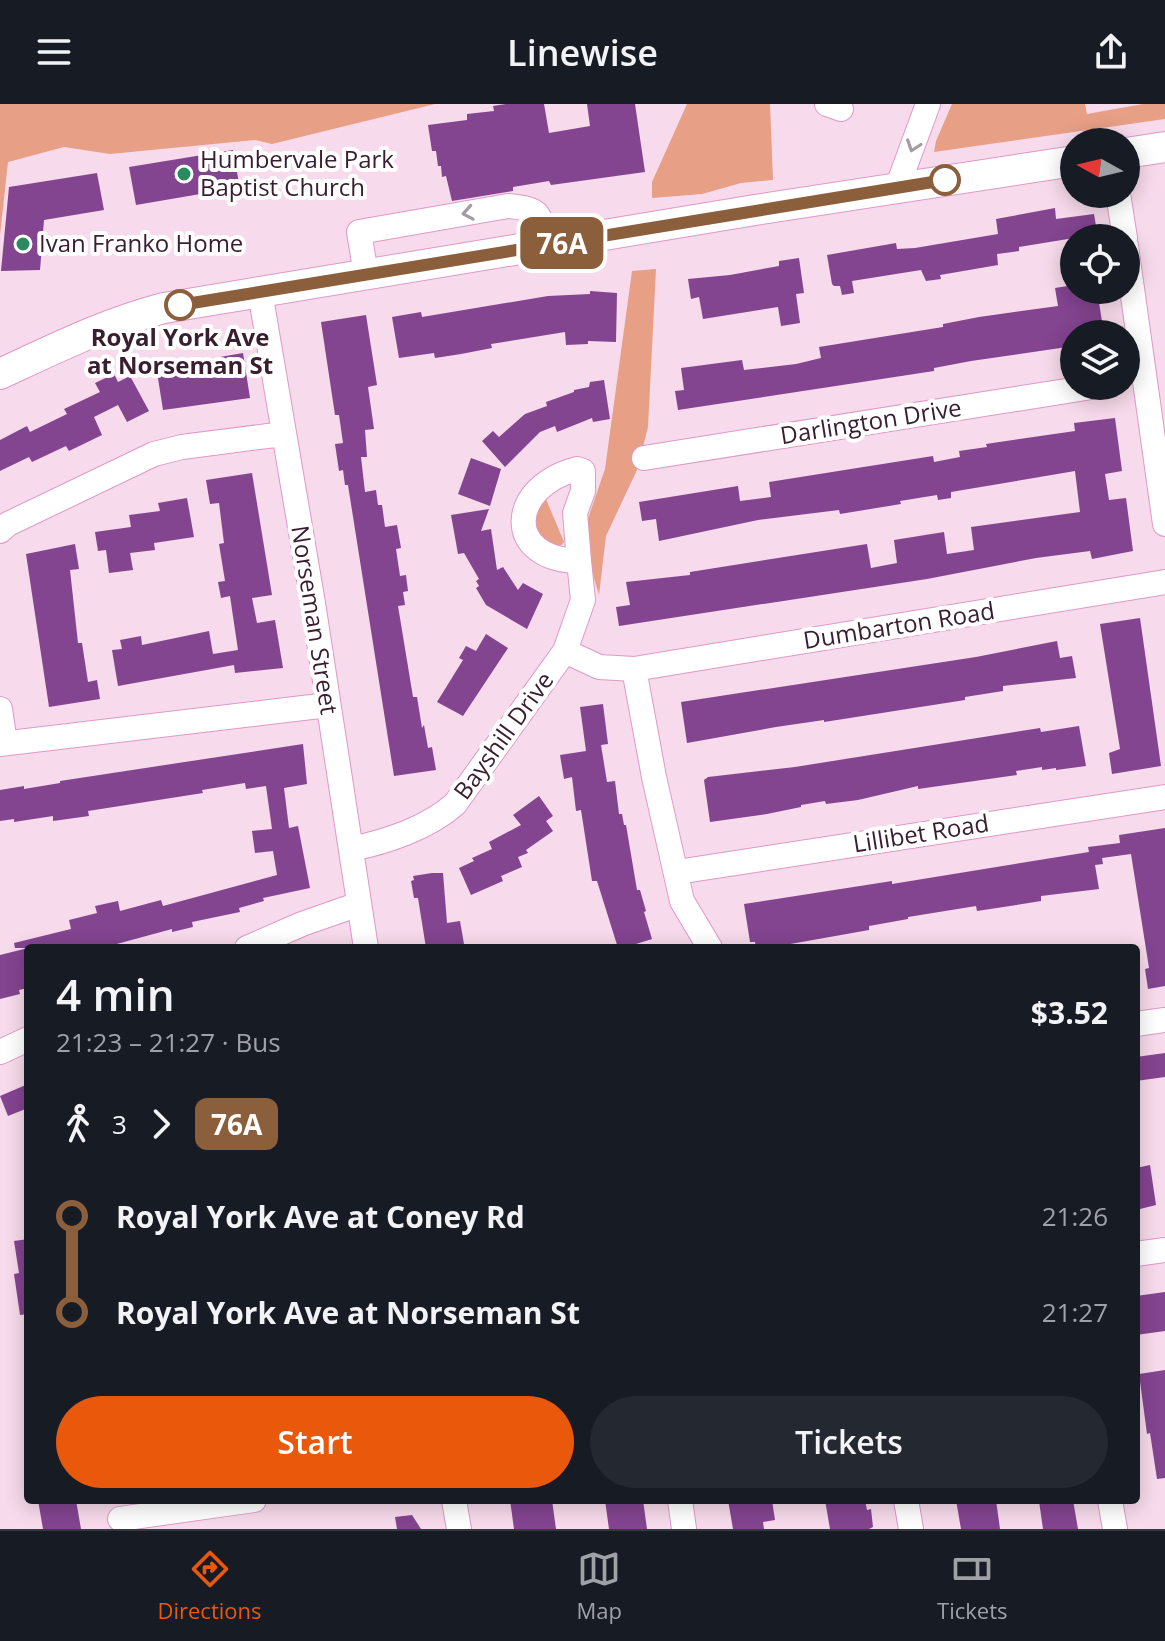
<!DOCTYPE html>
<meta charset="utf-8">
<style>
:root{--surface:#171b24;--page:#242831;--text:#f1f3f6;--muted:#9ea1a6;--line:#363941;--accent:#ea580c}
body{margin:0;font-family:"Open Sans",sans-serif;background:var(--page);color:var(--text);height:100vh;display:flex;flex-direction:column;font-size:30px;white-space:nowrap}
*{box-sizing:border-box;margin:0}
p{font-size:26px;color:var(--muted)}
.icon{flex:none;width:44px;height:44px;fill:none;stroke:currentColor;stroke-width:2;stroke-linecap:round;stroke-linejoin:round}
.map{position:relative;flex:1;overflow:hidden}
.drawer{position:absolute;left:24px;top:840px;width:1116px;height:560px;display:flex;flex-direction:column;background:var(--surface);border-radius:8px;box-shadow:0 4px 20px #0003}
.drawer>*{flex:none}
.badge{padding:0 16px;border-radius:12px;font-size:28px;line-height:52px}
.needle{width:52px;rotate:278deg}
.tools{position:absolute;left:1060px;top:24px;display:grid;gap:16px}
.tools a{display:grid;place-items:center;width:80px;height:80px;border-radius:50%;background:var(--surface);box-shadow:0 4px 20px #0003;font-size:40px}
.map>.badge{position:absolute;translate:-50% -50%;box-shadow:0 0 0 4px #fff}
.legs{display:flex;align-items:center;gap:12px;height:88px;padding:0 32px;font-size:26px}
.legs p{margin-inline-start:auto}
.overview{display:flex;align-items:center;justify-content:space-between;height:136px;padding:0 32px}
h1{font-size:44px;font-weight:600;line-height:60px}
.button{display:flex;gap:16px;margin-top:auto;padding:16px 32px}
.button a{flex:1;height:92px;border-radius:48px;background:var(--accent);color:#fff;font-size:32px;font-weight:600;line-height:92px;text-align:center}
.button a+a{background:var(--page);color:var(--text)}
ul{padding:0 32px;list-style:none}
li{display:flex;align-items:center;gap:28px;height:96px;font-size:30px}
li i{display:grid;place-items:center;width:12px;height:100%;margin:0 10px;background:currentColor}
li i::after{content:'';width:20px;height:20px;margin:-10px;border:6px solid;border-radius:50%;background:var(--surface)}
li p{margin-inline-start:auto}
li:first-child i{background:linear-gradient(#0000 50%,currentColor 0)}
li:last-child i{background:linear-gradient(currentColor 50%,#0000 0)}
header{display:flex;justify-content:space-between;align-items:center;height:104px;padding:0 32px;background:var(--surface);font-size:36px;font-weight:600}
.menu{display:flex;justify-content:space-around;align-items:center;height:112px;border-top:2px solid var(--line);background:var(--surface);font-size:22px;color:var(--muted)}
.menu a{display:grid;justify-items:center;gap:4px}
.menu .current{color:var(--accent)}
.map>svg:first-child{display:block}
</style>
<header><svg class="icon" aria-label="menu" viewBox="0 0 24 24"><path d="M4 6h16M4 12h16M4 18h16"/></svg>Linewise<svg class="icon" aria-label="share" viewBox="0 0 24 24"><path d="M12 15V3M7 8l5-5 5 5M5 13v7h14v-7"/></svg></header>
<div class="map">
<svg width="1165" height="1425" viewBox="0 0 1165 1425">
<rect width="100%" height="100%" fill="#f7daeb"/>
<!-- green -->
<path fill="#e7a086" d="M 0,0 L 435,0 L 272,40 L 255,36 L 110,50 L 64,43 L 8,58 L 0,131 Z
M 687,0 L 770,0 L 773,76 L 741,79 L 702,90 L 652,94 L 652,78 Z
M 952,0 L 1085,0 L 1087,10 L 1143,0 L 1165,0 L 1165,15 L 934,48 L 936,37 Z
M 656,165 L 648,323 L 637,366 L 606,432 L 599,491 L 586,447 L 585,423 L 605,365 L 632,167 Z
M 543,388 L 564,438 L 557,446 L 546,441 L 533,422 Z"/>
<!-- building -->
<path fill="#834490" d="M 506,0 L 544,0 L 549,29 L 590,22 L 587,0 L 635,0 L 645,68 L 551,81 L 549,77 L 513,83 L 513,87 L 452,97 L 446,72 L 442,73 L 441,62 L 438,62 L 436,47 L 432,47 L 428,21 L 467,16 L 467,10 L 494,7 L 493,2 Z
M 233,46 L 239,79 L 211,84 L 212,88 L 136,101 L 129,63 Z
M 97,69 L 104,106 L 44,116 L 40,166 L 1,167 L 9,83 Z
M 1055,104 L 1056,115 L 1094,110 L 1098,134 L 1074,134 L 1019,143 L 1019,147 L 997,150 L 998,161 L 940,171 L 941,175 L 926,177 L 921,166 L 852,177 L 854,189 L 842,191 L 840,182 L 834,182 L 832,180 L 827,151 L 896,139 L 897,145 L 915,144 L 998,130 L 996,115 Z
M 799,154 L 804,189 L 796,190 L 800,219 L 781,222 L 778,203 L 703,215 L 699,193 L 691,195 L 688,175 L 730,171 L 779,162 L 779,157 Z
M 1074,181 L 1074,186 L 1097,186 L 1104,230 L 1074,230 L 1074,242 L 971,257 L 934,264 L 934,267 L 678,306 L 675,287 L 684,286 L 681,264 L 742,256 L 744,266 L 796,260 L 821,254 L 819,243 L 943,223 L 943,220 L 979,213 L 1058,202 L 1055,184 Z
M 590,187 L 617,189 L 616,238 L 588,237 L 588,240 L 566,241 L 565,228 L 491,240 L 492,244 L 461,250 L 435,254 L 434,249 L 399,254 L 392,213 L 421,208 L 422,213 L 548,192 L 590,190 Z
M 366,211 L 377,281 L 368,283 L 374,325 L 365,326 L 367,353 L 361,353 L 365,388 L 376,386 L 378,401 L 382,401 L 385,423 L 397,421 L 401,444 L 396,445 L 400,472 L 406,471 L 408,487 L 403,488 L 405,501 L 398,502 L 413,593 L 417,593 L 422,624 L 424,621 L 428,644 L 432,643 L 436,666 L 394,672 L 348,381 L 345,381 L 343,366 L 339,367 L 335,340 L 343,339 L 339,311 L 335,311 L 321,218 Z
M 243,249 L 250,294 L 163,306 L 157,268 L 222,261 L 220,253 Z
M 114,270 L 118,278 L 130,272 L 149,307 L 127,318 L 118,301 L 94,313 L 102,331 L 69,347 L 66,342 L 32,358 L 29,353 L 0,367 L 0,336 L 27,322 L 30,328 L 67,310 L 64,305 L 100,288 L 95,279 Z
M 604,276 L 610,315 L 593,318 L 592,314 L 557,328 L 555,322 L 540,328 L 505,363 L 482,337 L 493,327 L 499,333 L 525,310 L 547,302 L 546,298 L 574,288 L 574,286 L 589,283 L 590,278 Z
M 1115,314 L 1122,367 L 1105,370 L 1109,396 L 1126,394 L 1133,447 L 1092,455 L 1090,447 L 1036,454 L 927,475 L 619,522 L 616,503 L 630,501 L 626,478 L 690,471 L 690,468 L 867,440 L 871,464 L 897,459 L 894,436 L 944,428 L 947,450 L 974,446 L 971,423 L 1080,408 L 1075,367 L 951,388 L 951,394 L 938,396 L 937,391 L 900,397 L 901,400 L 840,410 L 839,406 L 758,416 L 659,437 L 656,415 L 642,417 L 639,398 L 738,382 L 740,397 L 771,393 L 769,378 L 933,352 L 934,358 L 960,353 L 959,347 L 987,343 L 986,340 L 1075,327 L 1074,319 Z
M 471,354 L 501,365 L 490,402 L 458,390 Z
M 252,369 L 272,491 L 252,494 L 257,519 L 275,516 L 283,564 L 235,569 L 234,561 L 118,582 L 112,546 L 122,545 L 120,536 L 141,532 L 142,541 L 209,527 L 213,550 L 238,546 L 230,492 L 221,494 L 218,478 L 225,477 L 219,440 L 224,439 L 219,399 L 210,400 L 206,376 Z
M 187,394 L 194,433 L 154,439 L 155,446 L 130,449 L 133,466 L 109,469 L 106,446 L 98,447 L 95,428 L 131,423 L 129,411 L 160,407 L 158,399 Z
M 489,405 L 481,427 L 491,425 L 497,466 L 503,463 L 518,486 L 523,479 L 543,490 L 527,525 L 486,501 L 476,484 L 479,482 L 476,477 L 479,475 L 464,449 L 458,450 L 451,411 Z
M 75,440 L 79,465 L 70,466 L 78,539 L 82,539 L 88,578 L 97,576 L 100,595 L 49,603 L 26,450 Z
M 1140,514 L 1161,662 L 1112,670 L 1109,649 L 1120,645 L 1100,520 Z
M 486,530 L 508,544 L 463,612 L 437,598 L 463,556 L 459,554 L 466,542 L 476,547 Z
M 1057,537 L 1060,554 L 1072,552 L 1076,574 L 1003,582 L 1003,587 L 965,593 L 965,596 L 824,618 L 824,616 L 776,623 L 687,639 L 681,598 L 976,553 Z
M 603,600 L 608,640 L 601,641 L 607,678 L 615,677 L 619,710 L 622,710 L 624,721 L 626,721 L 637,786 L 640,786 L 646,807 L 644,808 L 652,835 L 636,840 L 637,844 L 618,844 L 597,777 L 592,777 L 581,706 L 576,707 L 572,673 L 564,675 L 560,651 L 586,647 L 580,603 Z
M 1079,622 L 1086,662 L 1056,666 L 1056,664 L 1042,666 L 1042,663 L 1016,667 L 1017,671 L 918,685 L 918,682 L 858,696 L 826,700 L 825,697 L 801,701 L 801,703 L 767,710 L 710,718 L 704,676 L 708,673 L 795,663 L 1040,624 L 1041,628 Z
M 303,640 L 307,680 L 284,684 L 289,724 L 298,722 L 310,784 L 263,794 L 264,797 L 239,804 L 240,808 L 192,818 L 193,823 L 172,828 L 172,825 L 102,844 L 15,844 L 14,839 L 71,825 L 69,816 L 97,809 L 95,802 L 118,797 L 120,807 L 161,796 L 163,802 L 277,771 L 273,747 L 255,749 L 252,727 L 272,725 L 266,682 L 246,685 L 245,679 L 202,686 L 203,689 L 88,707 L 89,712 L 53,717 L 53,712 L 14,718 L 14,715 L 0,717 L 0,686 L 24,682 L 24,685 L 60,679 L 60,677 Z
M 539,692 L 553,712 L 546,717 L 553,727 L 526,746 L 528,749 L 518,753 L 522,763 L 501,772 L 503,777 L 471,791 L 459,764 L 474,757 L 472,754 L 492,745 L 489,738 L 521,721 L 513,711 Z
M 1165,724 L 1165,882 L 1148,885 L 1145,865 L 1149,864 L 1131,750 L 1102,754 L 1103,760 L 1095,761 L 1099,785 L 1041,792 L 1041,797 L 1010,802 L 977,807 L 976,802 L 908,813 L 908,815 L 869,822 L 869,826 L 768,844 L 756,844 L 755,838 L 750,838 L 744,800 L 892,777 L 892,780 L 1089,748 L 1088,743 L 1120,739 L 1119,731 Z
M 432,769 L 443,769 L 447,819 L 460,817 L 464,840 L 426,844 L 418,794 L 414,794 L 411,777 L 414,776 L 413,772 Z
M 28,844 L 28,884 L 19,886 L 20,890 L 0,895 L 0,851 Z
M 1165,949 L 1165,973 L 1136,977 L 1136,953 Z
M 28,980 L 28,1004 L 8,1012 L 0,992 Z
M 1150,1061 L 1156,1101 L 1136,1106 L 1136,1064 Z
M 28,1135 L 28,1210 L 20,1211 L 14,1170 L 19,1169 L 14,1137 Z
M 1165,1188 L 1165,1227 L 1136,1231 L 1136,1192 Z
M 1165,1266 L 1165,1374 L 1157,1375 L 1150,1329 L 1147,1330 L 1139,1270 Z
M 38,1396 L 76,1396 L 81,1425 L 43,1425 Z
M 510,1396 L 552,1396 L 556,1425 L 514,1425 Z
M 605,1396 L 643,1396 L 647,1425 L 609,1425 Z
M 728,1396 L 772,1396 L 775,1416 L 763,1418 L 764,1425 L 733,1425 Z
M 825,1396 L 865,1396 L 867,1406 L 871,1405 L 873,1423 L 869,1425 L 830,1425 Z
M 956,1396 L 996,1396 L 1000,1425 L 961,1425 Z
M 1048,1396 L 1073,1396 L 1078,1425 L 1043,1425 L 1039,1397 Z
M 412,1411 L 421,1425 L 397,1425 L 395,1413 Z"/>
<g fill="none" stroke-linecap="round" stroke-linejoin="round">
<!-- minor casing -->
<g stroke="#de99c5" stroke-width="26">
<path id="minor" d="M 827,0 L 841,5
M 897,84 L 928,0
M 1118,90 L 1125,134
M 1126,142 L 1165,420
M 366,170 L 359,128 L 508,102 C 542,105 541,110 544,142
M 260,188 L 313,499 L 366,844
M 644,354 L 1098,282
M 0,427 L 8,420 L 154,350 L 182,343 L 283,330
M 565,547 L 599,563 L 634,565 L 1165,478
M 634,565 L 654,673 L 682,797 L 710,844
M 0,605 L 5,639
M 0,640 L 328,601
M 351,745 C 386,738 428,724 455,700 L 565,547 L 583,496 L 579,457 C 504,456 507,383 577,365 L 583,367 L 583,387 L 575,409 L 579,457
M 677,768 L 1165,693
M 247,844 L 302,820 L 359,800
M 1136,920 L 1165,916
M 0,948 L 28,935
M 1136,1150 L 1165,1146
M 454,1396 L 459,1425
M 680,1396 L 684,1425
M 906,1396 L 911,1425
M 1110,1396 L 1115,1425
M 120,1415 L 254,1396"/>
</g>
<!-- major casing -->
<g stroke="#de99c5" stroke-width="32">
<path id="major" d="M 1126,49 L 1165,43
M 0,270 C 54,245 106,219 164,204 L 755,106 L 1074,57"/>
</g>
<!-- minor -->
<use href="#minor" stroke="#fff" stroke-width="24"/>
<!-- major -->
<use href="#major" stroke="#fff" stroke-width="30"/>
</g>
<!-- one-way arrows -->
<defs><path id="oneway-chevron" d="M-2-3.5L2.5 0L-2 3.5" fill="none" stroke-width="1.6" stroke-linecap="round" stroke-linejoin="round" transform="scale(2)"/></defs>
<g stroke="#a59aa1">
<use href="#oneway-chevron" transform="translate(913 42) rotate(109)"/>
<use href="#oneway-chevron" transform="translate(468 109) rotate(170)"/>
</g>
<g fill="none" stroke-linecap="round" stroke-linejoin="round">
<!-- line-1 casing -->
<g stroke="#fff" stroke-width="18">
<path id="line-1" d="M 180,201 L 945,76"/>
</g>
<!-- line-1 -->
<use href="#line-1" stroke="#8b5e3c" stroke-width="12"/>
</g>
<!-- markers -->
<g fill="#2c8a61" stroke="#fff" stroke-width="3">
<circle cx="184" cy="70" r="8"/>
<circle cx="23" cy="140" r="8"/>
</g>
<g fill="#fff" stroke="#8b5e3c" stroke-width="4">
<circle cx="945" cy="76" r="14"/>
<circle cx="180" cy="201" r="14"/>
</g>
<g text-anchor="middle" stroke-width="8" stroke-linejoin="round" paint-order="stroke">
<!-- poi labels -->
<g font-size="24" fill="#381e2f" stroke="#fff" text-anchor="start">
<text x="200" y="64">Humbervale Park<tspan x="200" dy="28">Baptist Church</tspan></text>
<text x="39" y="148">Ivan Franko Home</text>
</g>
<!-- stop labels -->
<g font-size="24" font-weight="bold" fill="#381e2f" stroke="#fff">
<text x="180" y="242">Royal York Ave<tspan x="180" dy="28">at Norseman St</tspan></text>
</g>
<!-- street labels -->
<g font-size="24" fill="#381e2f" stroke="#fff">
<text transform="translate(871 318) rotate(-9)" y="8">Darlington Drive</text>
<text transform="translate(314 516) rotate(81)" y="8">Norseman Street</text>
<text transform="translate(899 522) rotate(-9)" y="8">Dumbarton Road</text>
<text transform="translate(504 632) rotate(-54)" y="8">Bayshill Drive</text>
<text transform="translate(921 730) rotate(-9)" y="8">Lillibet Road</text>
</g>
</g>
</svg>
<div class="tools">
<a><svg class="needle" viewBox="-14 -14 28 28"><path d="M0-13l5 13h-10z" fill="#e53935"/><path d="M0 13l5-13h-10z" fill="#9ea1a6"/></svg></a>
<a><svg class="icon" aria-label="locate" viewBox="0 0 24 24"><circle cx="12" cy="12" r="6"/><path d="M12 2v4M12 18v4M2 12h4M18 12h4"/></svg></a>
<a><svg class="icon" aria-label="layers" viewBox="0 0 24 24"><path d="M12 4l9 5-9 5-9-5zM3 14l9 5 9-5"/></svg></a>
</div>
<b class="badge" style="left:562px;top:139px;background:#8b5e3c;color:#fff">76A</b>
<section class="drawer">
<div class="overview"><div><h1>4 min</h1><p>21:23 – 21:27 · Bus</p></div><b>$3.52</b></div>
<div class="legs"><svg class="icon" aria-label="walk" viewBox="0 0 24 24"><circle cx="13" cy="4" r="2"/><path d="M13 8l-2 6 4 7M11 14l-3 7M7 12l3-4h3l4 4"/></svg>3<svg class="icon" aria-label="forward" viewBox="0 0 24 24"><path d="M9 5l7 7-7 7"/></svg><b class="badge" style="background:#8b5e3c;color:#fff">76A</b></div>
<ul>
<li><i style="color:#8b5e3c"></i><b>Royal York Ave at Coney Rd</b><p>21:26</p></li>
<li><i style="color:#8b5e3c"></i><b>Royal York Ave at Norseman St</b><p>21:27</p></li>
</ul>
<div class="button"><a>Start</a><a>Tickets</a></div>
</section>
</div>
<nav class="menu">
<a class="current"><svg class="icon" aria-label="directions" viewBox="0 0 24 24"><path d="M12 3l9 9-9 9-9-9zM9 14v-3h6M13 9l2 2-2 2"/></svg>Directions</a>
<a><svg class="icon" aria-label="map" viewBox="0 0 24 24"><path d="M3 6l6-2 6 2 6-2v14l-6 2-6-2-6 2zM9 4v14M15 6v14"/></svg>Map</a>
<a><svg class="icon" aria-label="tickets" viewBox="0 0 24 24"><path d="M3 7h18v10H3zM15 7v10"/></svg>Tickets</a>
</nav>
